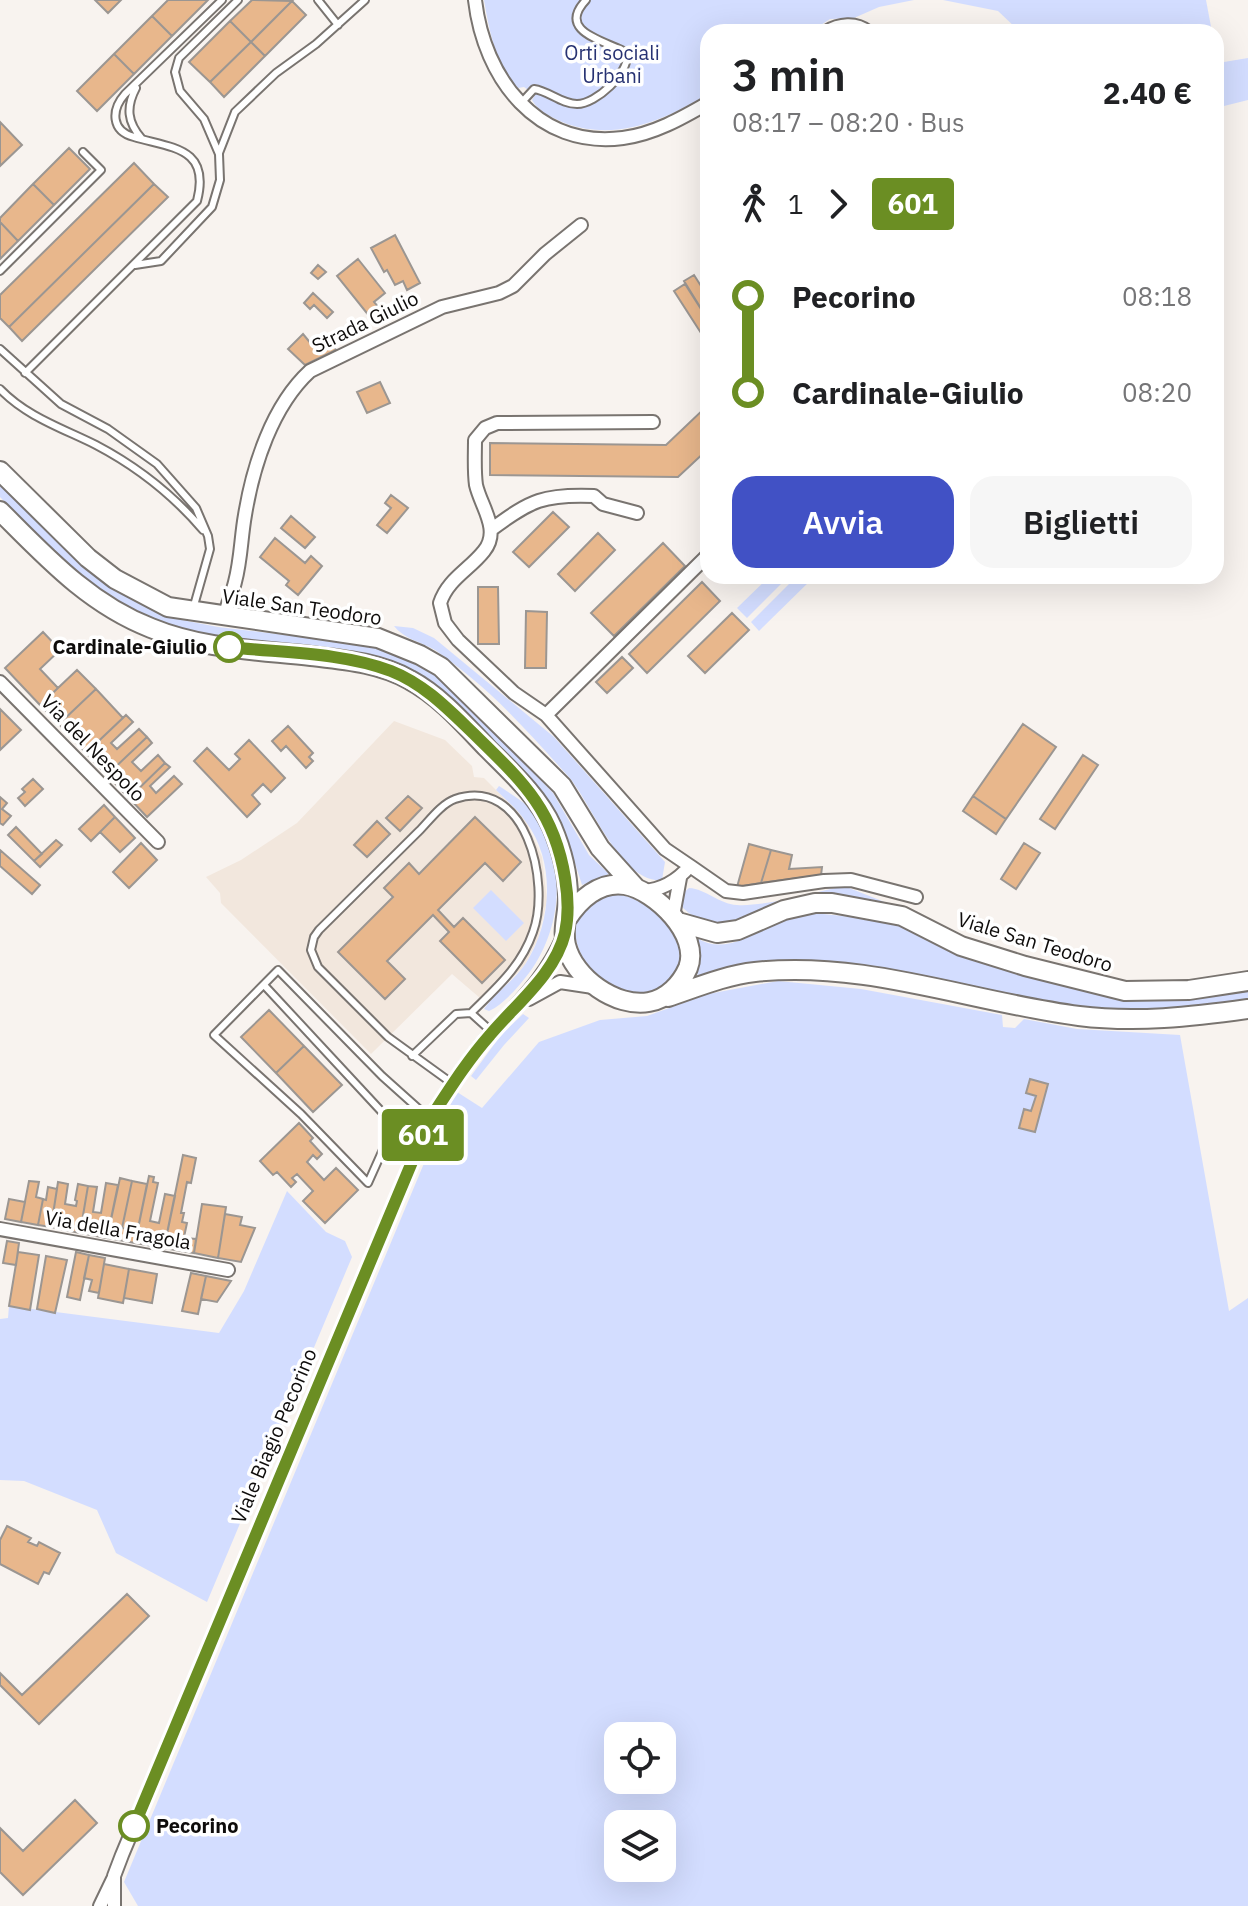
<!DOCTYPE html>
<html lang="it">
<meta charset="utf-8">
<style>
:root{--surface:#fff;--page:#f6f6f6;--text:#202124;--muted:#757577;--accent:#4151c5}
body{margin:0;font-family:"IBM Plex Sans",sans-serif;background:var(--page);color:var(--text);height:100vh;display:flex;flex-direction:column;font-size:30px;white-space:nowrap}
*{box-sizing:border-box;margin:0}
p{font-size:26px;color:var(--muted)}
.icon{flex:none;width:44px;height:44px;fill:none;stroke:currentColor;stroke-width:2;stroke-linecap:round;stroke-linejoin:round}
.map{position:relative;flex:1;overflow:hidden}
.sheet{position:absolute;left:700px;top:24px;width:524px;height:560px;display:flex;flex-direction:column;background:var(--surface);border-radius:24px;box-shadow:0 8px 32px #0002}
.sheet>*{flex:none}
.badge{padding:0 16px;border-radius:6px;font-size:28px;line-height:52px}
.fabs{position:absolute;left:604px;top:1722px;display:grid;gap:16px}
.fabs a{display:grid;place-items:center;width:72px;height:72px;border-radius:16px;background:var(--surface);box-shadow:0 8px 32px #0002;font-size:40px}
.map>.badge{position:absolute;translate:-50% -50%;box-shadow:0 0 0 4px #fff}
.legs{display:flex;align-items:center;gap:12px;height:88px;padding:0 32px;font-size:26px}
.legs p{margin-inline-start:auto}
.overview{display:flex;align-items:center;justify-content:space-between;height:136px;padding:0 32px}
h1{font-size:44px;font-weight:600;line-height:60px}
.cta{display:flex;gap:16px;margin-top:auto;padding:16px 32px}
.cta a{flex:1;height:92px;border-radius:24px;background:var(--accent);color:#fff;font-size:32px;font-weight:600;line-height:92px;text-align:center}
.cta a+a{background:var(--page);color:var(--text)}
ul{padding:0 32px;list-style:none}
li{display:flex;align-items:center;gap:28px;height:96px;font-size:30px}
li i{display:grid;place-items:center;width:12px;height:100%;margin:0 10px;background:currentColor}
li i::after{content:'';width:20px;height:20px;margin:-10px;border:6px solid;border-radius:50%;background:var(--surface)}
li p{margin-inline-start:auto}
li:first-child i{background:linear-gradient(#0000 50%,currentColor 0)}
li:last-child i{background:linear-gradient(currentColor 50%,#0000 0)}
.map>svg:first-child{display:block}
</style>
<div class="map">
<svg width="1248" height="1906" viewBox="0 0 1248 1906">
<rect width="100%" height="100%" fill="#f8f3ef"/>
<!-- built -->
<path fill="#f2e7dd" d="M 394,721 L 445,740 L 472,766 L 474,777 L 484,778 L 525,819 L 542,857 L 547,901 L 538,939 L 525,965 L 487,1004 L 452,974 L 371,1054 L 221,903 L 220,893 L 206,877 L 241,860 L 297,823 Z"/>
<!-- green -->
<path fill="#d3ddff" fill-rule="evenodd" d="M 484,0 L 914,0 L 879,7 L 854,18 L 830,19 L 810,32 L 708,32 L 708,94 C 665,120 618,141 567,124 C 555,119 538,112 532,100 L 535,95 L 524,87 L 518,88 C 496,68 489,29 484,0 Z
M 943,0 L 1206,0 L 1212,32 L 1020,32 L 998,11 Z
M 1216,55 L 1218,63 L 1248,58 L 1248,100 L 1216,108 Z
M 0,485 L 90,573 L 143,606 L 182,620 L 218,627 L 370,645 L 414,660 L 453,688 L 553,793 L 589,855 L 609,874 L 582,885 L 568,841 L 548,801 L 536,787 C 502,752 449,687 407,667 C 365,646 315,647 270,642 C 239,639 209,637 179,629 C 103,608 53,551 0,497 Z
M 770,576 L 789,576 L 747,618 L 737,608 Z
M 797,576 L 815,576 L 759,631 L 751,622 Z
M 394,626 L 413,628 L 434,638 L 554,737 L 665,862 L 662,880 C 621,884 591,802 568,776 C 537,742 505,705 469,676 C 458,667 447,658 435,650 C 421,642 404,639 394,626 Z
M 499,786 C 509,793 521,799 529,808 C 568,856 564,926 529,973 C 519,986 504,1004 489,1011 L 484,1009 C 496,992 514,981 526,963 C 552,922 556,862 526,822 C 518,810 506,800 496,790 Z
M 844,886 L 905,910 L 882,902 L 841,897 L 725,925 C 709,924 661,909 689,888 C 706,889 719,904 737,905 C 764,907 816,892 844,886 Z
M 491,890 L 524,923 L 506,941 L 473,908 Z
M 615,894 C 655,898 709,951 663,986 C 614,1024 523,916 615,894 Z
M 813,913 L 891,921 L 964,955 L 1110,997 L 1162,1001 L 1248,989 L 1248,1000 L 1192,1008 L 1137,1010 L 1089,1008 L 741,966 L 699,975 L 693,973 L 697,938 C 725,956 755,932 782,921 C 792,917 803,915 813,913 Z
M 778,981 L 861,989 L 1002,1015 L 1003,1027 L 1015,1028 L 1024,1019 L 1077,1029 L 1180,1035 L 1229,1311 L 1248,1298 L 1248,1906 L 138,1906 L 124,1882 L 440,1125 L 457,1092 L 482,1108 L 539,1042 L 600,1020 L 647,1016 L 708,994 ZM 618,1736 L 662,1736 L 662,1780 L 618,1780 ZM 618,1824 L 662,1824 L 662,1868 L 618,1868 Z
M 523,1014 L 529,1018 L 504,1045 L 476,1080 L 471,1076 L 501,1035 Z
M 287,1191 L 326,1232 L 345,1241 L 352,1257 L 207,1602 L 116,1553 L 97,1510 L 24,1481 L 0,1480 L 0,1319 L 8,1318 L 9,1306 L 219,1333 L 244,1291 Z"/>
<!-- building -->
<path fill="#e8b78c" stroke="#9b9692" stroke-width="2" d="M 95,0 L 121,0 L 108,13 Z
M 168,0 L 208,0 L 172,36 L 152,16 Z
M 252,0 L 292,1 L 251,42 L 230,21 Z
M 292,1 L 306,15 L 265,56 L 251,42 Z
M 152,16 L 172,36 L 134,74 L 114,54 Z
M 230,21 L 251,42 L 210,82 L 189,62 Z
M 251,42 L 265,56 L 224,97 L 210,82 Z
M 114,54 L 134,74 L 97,111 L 77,91 Z
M 0,122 L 22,145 L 0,166 Z
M 69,148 L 90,169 L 54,205 L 33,184 Z
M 134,163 L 154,184 L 9,327 L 0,318 L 0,295 Z
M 33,184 L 54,205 L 18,241 L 0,222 L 0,218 Z
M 154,184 L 168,197 L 22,341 L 9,327 Z
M 0,222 L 18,241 L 0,259 Z
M 395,235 L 420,283 L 407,290 L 403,281 L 395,285 L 387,270 L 384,272 L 371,248 Z
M 358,259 L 385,293 L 374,302 L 380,309 L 370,317 L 337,276 Z
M 318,265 L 326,272 L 318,279 L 311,273 Z
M 694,275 L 708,297 L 708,313 L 705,315 L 684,281 Z
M 685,284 L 708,320 L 708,329 L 701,333 L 674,291 Z
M 313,293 L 333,312 L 327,318 L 314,305 L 310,309 L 304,303 Z
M 303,334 L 312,345 L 330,334 L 334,340 L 331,343 L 336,350 L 305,365 L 288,349 Z
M 380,382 L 390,403 L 367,413 L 357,392 Z
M 708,405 L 708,449 L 678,477 L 490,475 L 490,443 L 666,445 Z
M 391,495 L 408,508 L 387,533 L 377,525 L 391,508 L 385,503 Z
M 553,512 L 569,527 L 529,567 L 513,552 Z
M 291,516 L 315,537 L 305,548 L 281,528 Z
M 598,533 L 615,550 L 575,591 L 558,574 Z
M 275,538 L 305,563 L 311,556 L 322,566 L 298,595 L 286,585 L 289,581 L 260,557 Z
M 663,543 L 685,566 L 614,636 L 591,613 Z
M 702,582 L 720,601 L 647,673 L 629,654 Z
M 478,587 L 498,587 L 499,644 L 478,644 Z
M 526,611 L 547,612 L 546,668 L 525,668 Z
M 732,613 L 749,630 L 705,673 L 688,656 Z
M 43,632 L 60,650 L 40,669 L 58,688 L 40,705 L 5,668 Z
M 622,657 L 633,668 L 607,693 L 596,682 Z
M 77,670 L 96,689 L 59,724 L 40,705 Z
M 96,689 L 123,718 L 86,753 L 59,724 Z
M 0,709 L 21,730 L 0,750 Z
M 126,715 L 133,722 L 111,743 L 117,749 L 139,729 L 147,737 L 107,775 L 86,753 Z
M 1023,724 L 1056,747 L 1006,819 L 973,796 Z
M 288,726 L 313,753 L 309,757 L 313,761 L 306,768 L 286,746 L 281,751 L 272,741 Z
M 147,737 L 152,743 L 132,762 L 141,771 L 158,755 L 165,763 L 129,798 L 107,775 Z
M 249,740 L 285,778 L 271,792 L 263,784 L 252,795 L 260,804 L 247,817 L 194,761 L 207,748 L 229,770 L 240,759 L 235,754 Z
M 1083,755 L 1098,765 L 1055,829 L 1040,819 Z
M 165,763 L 170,767 L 150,786 L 156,793 L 174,776 L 182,784 L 147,817 L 129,798 Z
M 33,779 L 43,789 L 25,806 L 18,798 L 25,792 L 22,789 Z
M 408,796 L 422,808 L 400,831 L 386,818 Z
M 973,796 L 1006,819 L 996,834 L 963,811 Z
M 0,797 L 7,803 L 2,809 L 11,816 L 3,825 L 0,823 Z
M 104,805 L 115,817 L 91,841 L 79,829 Z
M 115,817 L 135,838 L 120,852 L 100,832 Z
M 475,817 L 521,862 L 503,881 L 485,863 L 438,910 L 454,927 L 463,918 L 505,960 L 482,983 L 440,941 L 449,932 L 433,915 L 387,961 L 405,979 L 385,999 L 338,952 L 393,897 L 384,888 L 409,863 L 419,874 Z
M 377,821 L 390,834 L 367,857 L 354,845 Z
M 16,827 L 42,854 L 34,861 L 8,835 Z
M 56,840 L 62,845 L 40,867 L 34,861 Z
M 141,843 L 157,860 L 129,888 L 113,872 Z
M 1024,843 L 1040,853 L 1016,889 L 1001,879 Z
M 749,844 L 771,850 L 761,883 L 737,887 Z
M 0,850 L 40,885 L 32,894 L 0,866 Z
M 771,850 L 792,855 L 789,869 L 822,867 L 821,875 L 761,883 Z
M 269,1010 L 304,1046 L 276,1073 L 241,1037 Z
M 304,1046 L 342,1085 L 313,1112 L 276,1073 Z
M 1030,1079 L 1048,1084 L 1035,1132 L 1019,1128 L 1024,1109 L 1031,1111 L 1036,1096 L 1026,1093 Z
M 299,1123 L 313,1138 L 310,1141 L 322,1154 L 317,1159 L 313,1155 L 307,1162 L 324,1180 L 336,1168 L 358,1190 L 325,1223 L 303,1201 L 313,1191 L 297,1174 L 292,1178 L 296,1182 L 291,1187 L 277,1172 L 273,1175 L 260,1161 Z
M 183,1155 L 196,1158 L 191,1183 L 187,1182 L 181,1213 L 184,1213 L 182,1222 L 187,1223 L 181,1251 L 164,1248 Z
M 149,1176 L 154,1177 L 153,1182 L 158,1183 L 150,1221 L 159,1223 L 165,1194 L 175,1196 L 164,1248 L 135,1243 Z
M 120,1178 L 132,1181 L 122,1228 L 127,1229 L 125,1241 L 107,1238 Z
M 29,1181 L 39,1182 L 36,1197 L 43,1199 L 38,1225 L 21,1222 Z
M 132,1181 L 147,1184 L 135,1243 L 125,1241 L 127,1229 L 122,1228 Z
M 58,1182 L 68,1184 L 65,1204 L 76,1206 L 77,1201 L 75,1200 L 78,1184 L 88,1186 L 80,1233 L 51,1227 Z
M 106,1183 L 118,1185 L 107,1238 L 80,1233 L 88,1186 L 97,1187 L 93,1212 L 101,1213 Z
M 48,1187 L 57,1189 L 51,1227 L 38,1225 L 43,1199 L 46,1200 Z
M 9,1199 L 25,1202 L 21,1222 L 5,1219 Z
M 202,1204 L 226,1207 L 218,1258 L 194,1253 Z
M 225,1214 L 242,1217 L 240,1225 L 255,1228 L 241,1262 L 218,1258 Z
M 184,1238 L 196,1239 L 194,1253 L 181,1251 Z
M 7,1241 L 19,1243 L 16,1265 L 3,1263 Z
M 18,1252 L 39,1255 L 30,1310 L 9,1306 Z
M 76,1252 L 89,1255 L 80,1300 L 67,1297 Z
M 89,1255 L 105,1258 L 99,1293 L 89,1291 L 92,1280 L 84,1278 Z
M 46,1256 L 67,1260 L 55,1313 L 37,1309 Z
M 104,1264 L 129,1269 L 123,1303 L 98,1298 Z
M 129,1269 L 157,1274 L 152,1303 L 124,1298 Z
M 191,1273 L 206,1276 L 198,1314 L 182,1311 Z
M 206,1276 L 231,1281 L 217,1302 L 201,1299 Z
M 7,1526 L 31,1538 L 28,1542 L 37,1546 L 39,1542 L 60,1553 L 49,1574 L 44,1572 L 38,1584 L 0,1564 L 0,1540 Z
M 127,1594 L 149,1616 L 39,1724 L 0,1685 L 0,1673 L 22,1695 Z
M 75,1800 L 97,1823 L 23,1895 L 0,1872 L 0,1828 L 23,1851 Z"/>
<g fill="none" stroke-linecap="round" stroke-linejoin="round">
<!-- lane casing -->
<g stroke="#797470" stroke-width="10">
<path id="lane" d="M 318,0 L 338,25
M 136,88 C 126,107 127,122 142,139
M 522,102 L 534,89 C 549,91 561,104 577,104 C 596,104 630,73 627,53 C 608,41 555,33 586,0
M 219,153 L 235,112 L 276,73 L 316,44 L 365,0
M 135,265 L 161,261 L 212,207 L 220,180 L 219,154 L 204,119 L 180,91 L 175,72 L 179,58 L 238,0
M 0,271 L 101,170 L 83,152
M 0,349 L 61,404 L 108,429 L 157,464 L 196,508 L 208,536 L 210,549 L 193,609
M 25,373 L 197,201 C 211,147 171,148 134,137 C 111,131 111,110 125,94 L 222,0
M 0,389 C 27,417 62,428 96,445 C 136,466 174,496 203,530
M 264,985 L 394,1125 L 368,1183 L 301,1114 L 214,1035 L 278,970 L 382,1076 L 430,1119
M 412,1056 L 456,1014 L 471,1013 L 492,1032
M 453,1084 L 388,1037 L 318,967 L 311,950 L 314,937 L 319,930 C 352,897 386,864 419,831 C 429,821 441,804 455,799 C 526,775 551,883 533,932 C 521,967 496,988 471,1013"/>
</g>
<!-- street casing -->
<g stroke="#797470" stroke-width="16">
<path id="street" d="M 475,0 C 484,78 537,149 623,138 C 654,134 682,118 708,103
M 826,32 C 839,24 856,22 868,32
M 492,529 C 531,500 544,494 594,496 L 603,504 L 637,513
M 225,618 C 226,605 232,595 235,582 C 241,560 241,537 245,515 C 253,466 272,406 310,371 L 442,307 L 499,293 L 513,286 L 545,254 L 581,225
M 0,682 L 158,842
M 546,715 L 708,555
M 690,866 L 726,891 L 743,893 L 824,881 L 851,880 L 916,897
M 643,891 C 662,890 677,881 690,866 L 665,849 L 546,715 L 514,693 L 458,640 L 445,623 L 440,603 C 448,579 469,570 484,551 C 501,530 481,507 476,485 C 474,471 475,455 475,440 L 485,428 L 497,423 L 653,422
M 673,916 L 680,878
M 529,999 L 560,982 L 593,987
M 0,1229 L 228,1270
M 100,1906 L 113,1879
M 114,1906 L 114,1876 L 122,1855 L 430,1119 C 450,1089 468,1058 492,1032 C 520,1001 546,977 563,937"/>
</g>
<!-- secondary casing -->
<g stroke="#797470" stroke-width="22">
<path id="secondary" d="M 0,471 L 88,558 L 115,579 L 168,607 L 378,638 L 420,655 L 441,667 L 562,786 L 600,848 L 636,888
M 0,511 C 46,557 89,604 151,628 C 202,649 257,650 311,656 C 345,660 380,663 410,680 C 440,696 464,724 487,748 C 511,772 538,796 552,827 C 561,848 568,874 568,897 C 568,913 562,930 566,945 C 574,978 616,1008 649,1002 C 667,999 681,984 688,968 C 701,935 655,890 625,885 C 599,881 579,900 567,919
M 678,922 L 717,933 L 738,930 L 784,910 L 815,903 L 832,903 L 902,916 L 961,946 L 1025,966 L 1125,991 L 1189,990 L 1248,981
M 668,997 C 695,988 726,975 755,972 C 865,960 971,1002 1079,1016 C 1135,1023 1192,1017 1248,1009"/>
</g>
<!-- lane -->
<use href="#lane" stroke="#fff" stroke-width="6"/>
<!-- street -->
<use href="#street" stroke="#fff" stroke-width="12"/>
<!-- secondary -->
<use href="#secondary" stroke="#fff" stroke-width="18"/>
</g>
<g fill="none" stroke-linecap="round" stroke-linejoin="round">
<!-- line-1 casing -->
<g stroke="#fff" stroke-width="18">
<path id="line-1" d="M 134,1826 L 430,1119 C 449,1090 467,1061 490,1035 C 516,1004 555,974 565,933 C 569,915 568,896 565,878 C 554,809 521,780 473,733 C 448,709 424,684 391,671 C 341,652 281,653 229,647"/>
</g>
<!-- line-1 -->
<use href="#line-1" stroke="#6b8e23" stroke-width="12"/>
</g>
<!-- markers -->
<g fill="#fff" stroke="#6b8e23" stroke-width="4">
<circle cx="229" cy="647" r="14"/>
<circle cx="134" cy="1826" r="14"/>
</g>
<g text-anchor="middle" stroke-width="7" stroke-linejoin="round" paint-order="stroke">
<!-- park labels -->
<g font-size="20" fill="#273272" stroke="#fff">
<text x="612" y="60">Orti sociali<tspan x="612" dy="23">Urbani</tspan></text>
</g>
<!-- street labels -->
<g font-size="20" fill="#0e0c0b" stroke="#fff">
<text transform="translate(365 322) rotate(-26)" y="7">Strada Giulio</text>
<text transform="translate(302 607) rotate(8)" y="7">Viale San Teodoro</text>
<text transform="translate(93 748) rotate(46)" y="7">Via del Nespolo</text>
<text transform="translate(1035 942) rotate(17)" y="7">Viale San Teodoro</text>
<text transform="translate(118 1230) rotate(10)" y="7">Via della Fragola</text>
<text transform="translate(274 1436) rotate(-67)" y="7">Viale Biagio Pecorino</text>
</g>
<!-- stop labels -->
<g font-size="20" font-weight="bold" fill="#0e0c0b" stroke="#fff" text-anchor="end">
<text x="207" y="654">Cardinale-Giulio</text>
<text x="156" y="1833" text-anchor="start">Pecorino</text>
</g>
</g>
</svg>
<div class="fabs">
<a><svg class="icon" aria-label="locate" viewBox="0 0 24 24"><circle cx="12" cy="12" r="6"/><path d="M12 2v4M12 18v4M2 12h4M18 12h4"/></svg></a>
<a><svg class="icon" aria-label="layers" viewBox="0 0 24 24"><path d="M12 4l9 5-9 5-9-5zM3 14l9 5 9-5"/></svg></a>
</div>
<b class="badge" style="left:423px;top:1135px;background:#6b8e23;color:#fff">601</b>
<section class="sheet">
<div class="overview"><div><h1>3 min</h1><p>08:17 – 08:20 · Bus</p></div><b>2.40 €</b></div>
<div class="legs"><svg class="icon" aria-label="walk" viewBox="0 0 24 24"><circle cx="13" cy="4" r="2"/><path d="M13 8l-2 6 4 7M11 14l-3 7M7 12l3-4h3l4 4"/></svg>1<svg class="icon" aria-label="forward" viewBox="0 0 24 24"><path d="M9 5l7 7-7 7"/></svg><b class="badge" style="background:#6b8e23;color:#fff">601</b></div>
<ul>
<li><i style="color:#6b8e23"></i><b>Pecorino</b><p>08:18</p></li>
<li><i style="color:#6b8e23"></i><b>Cardinale-Giulio</b><p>08:20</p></li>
</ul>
<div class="cta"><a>Avvia</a><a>Biglietti</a></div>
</section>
</div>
